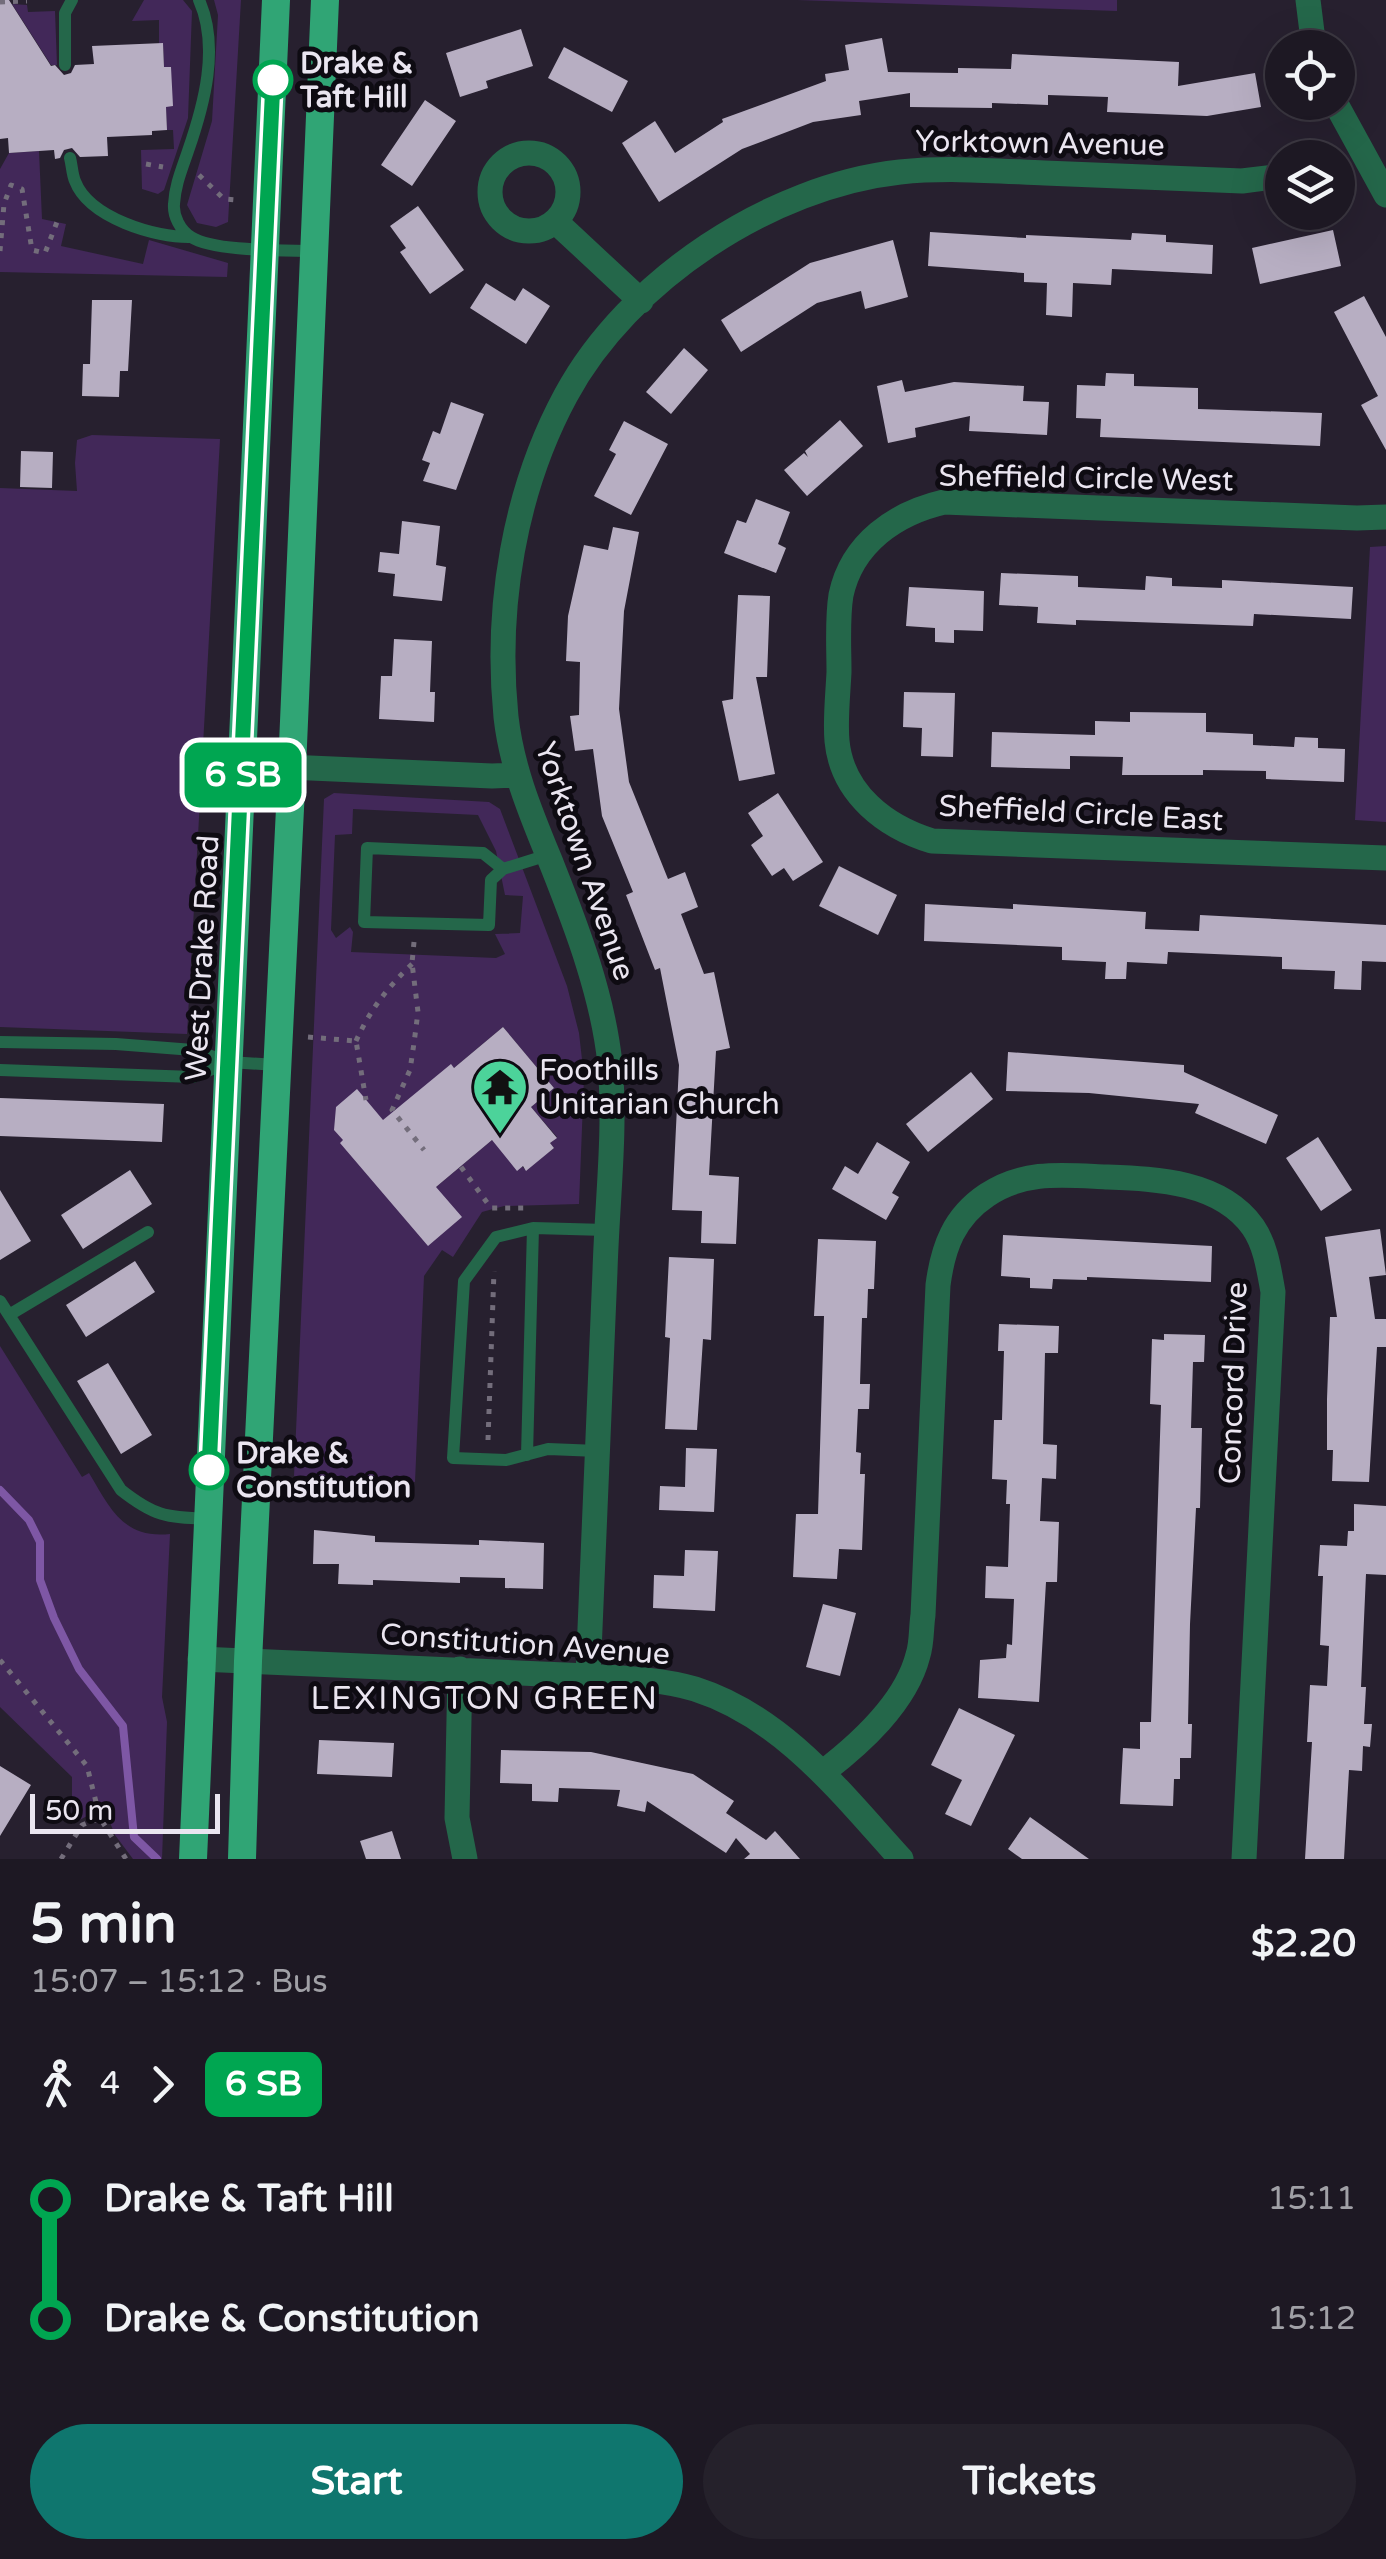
<!DOCTYPE html>
<meta charset="utf-8">
<style>
:root{--surface:#1d1823;--page:#25212b;--text:#f1f3f6;--muted:#a0a0a6;--line:#3b3741;--accent:#0f766e}
body{margin:0;font-family:"Varela Round",sans-serif;background:var(--page);color:var(--text);height:100vh;display:flex;flex-direction:column;font-size:38px;white-space:nowrap}
*{box-sizing:border-box;margin:0}
p{font-size:32px;color:var(--muted)}
.icon{flex:none;width:55px;height:55px;fill:none;stroke:currentColor;stroke-width:2;stroke-linecap:round;stroke-linejoin:round}
.map{position:relative;height:1859px;overflow:hidden}
.sheet{display:flex;flex-direction:column;background:var(--surface);flex:1}
.sheet>*{flex:none}
.badge{padding:0 20px;border-radius:15px;font-size:35px;line-height:65px}
.buttons{position:absolute;left:1265px;top:30px;display:grid;gap:20px}
.buttons a{display:grid;place-items:center;width:90px;height:90px;border-radius:50%;background:var(--surface);box-shadow:0 10px 40px #0002,0 0 0 2px var(--line);font-size:50px}
.scale{position:absolute;left:30px;bottom:25px;width:190px;box-sizing:border-box;padding-left:10px;border:5px solid #eae5f0;border-top:0;font-size:28px;line-height:35px;white-space:nowrap;color:#eae5f0;-webkit-text-stroke:8px #0e0b12;paint-order:stroke}
.map>.badge{position:absolute;translate:-50% -50%;box-shadow:0 0 0 5px #fff}
.legs{display:flex;align-items:center;gap:15px;height:110px;padding:0 30px;font-size:32px}
.legs p{margin-inline-start:auto}
.headline{display:flex;align-items:center;justify-content:space-between;height:170px;padding:0 30px}
h1{font-size:55px;font-weight:800;line-height:75px}
.button{display:flex;gap:20px;margin-top:auto;padding:20px 30px}
.button a{flex:1;height:115px;border-radius:60px;background:var(--accent);color:#fff;font-size:40px;font-weight:800;line-height:115px;text-align:center}
.button a+a{background:var(--page);color:var(--text)}
ul{padding:0 30px;list-style:none}
li{display:flex;align-items:center;gap:35px;height:120px;font-size:38px}
li i{display:grid;place-items:center;width:15px;height:100%;margin:0 12px;background:currentColor}
li i::after{content:'';width:25px;height:25px;margin:-12px;border:8px solid;border-radius:50%;background:var(--surface)}
li p{margin-inline-start:auto}
li:first-child i{background:linear-gradient(#0000 50%,currentColor 0)}
li:last-child i{background:linear-gradient(currentColor 50%,#0000 0)}
.map>svg:first-child{display:block}
</style>
<div class="map">
<svg width="1386" height="1859" viewBox="0 0 1386 1859">
<rect width="100%" height="100%" fill="#27202f"/>
<!-- green -->
<path fill="#422859" fill-rule="evenodd" d="M 144,0 L 183,0 L 192,11 L 188,118 L 164,190 L 158,194 L 142,189 L 141,150 L 174,149 L 173,130 L 167,130 L 163,44 L 159,44 L 159,20 L 132,21 Z
M 214,0 L 241,0 L 228,222 L 216,227 L 197,223 L 187,205 L 212,121 L 218,15 Z
M 797,0 L 1117,0 L 1117,11 Z
M 12,4 L 27,5 L 28,12 L 55,11 L 57,65 L 51,65 Z
M 39,151 L 42,219 L 66,224 L 61,246 L 143,264 L 149,240 L 228,263 L 227,277 L 0,272 L 0,169 L 9,153 Z
M 92,435 L 220,439 L 187,1034 L 0,1027 L 0,488 L 77,491 L 75,463 L 77,440 Z
M 1386,546 L 1386,822 L 1355,820 L 1370,547 Z
M 334,793 L 489,802 L 500,809 L 567,986 L 579,1033 L 584,1077 L 579,1204 L 504,1206 L 482,1212 L 453,1257 L 442,1250 L 424,1276 L 415,1482 L 294,1476 L 324,799 ZM 353,809 L 478,815 L 496,851 L 505,895 L 523,896 L 520,933 L 495,934 L 505,954 L 496,958 L 351,952 L 353,932 L 350,927 L 336,938 L 331,930 L 335,835 L 352,834 ZM 503,1027 L 554,1088 L 531,1107 L 557,1137 L 550,1143 L 554,1148 L 526,1170 L 492,1140 L 436,1187 L 343,1140 L 420,1130 L 451,1065 L 454,1068 Z
M 0,1346 L 82,1477 L 89,1473 C 110,1508 123,1539 170,1534 L 162,1697 L 167,1722 L 162,1859 L 133,1859 L 115,1835 L 107,1815 L 89,1815 L 72,1824 L 72,1777 L 0,1707 Z"/>
<g fill="none" stroke-linecap="round" stroke-linejoin="round">
<!-- stream -->
<path stroke="#7e57a5" stroke-width="8" d="M 0,1490 L 29,1520 L 40,1542 L 40,1580 L 54,1618 L 79,1669 L 123,1726 L 134,1837 L 157,1859"/>
</g>
<!-- building -->
<path fill="#b7aec2" d="M 0,0 L 9,0 L 51,66 L 55,65 L 64,75 L 71,73 L 75,65 L 94,64 L 92,46 L 163,43 L 164,67 L 171,67 L 173,106 L 166,107 L 167,130 L 152,131 L 152,135 L 107,137 L 108,156 L 80,157 L 72,148 L 64,150 L 60,158 L 55,159 L 54,150 L 9,153 L 8,138 L 0,139 Z
M 521,29 L 533,66 L 486,81 L 488,88 L 460,97 L 446,53 Z
M 882,38 L 888,72 L 958,73 L 958,68 L 1011,69 L 1012,54 L 1179,62 L 1178,86 L 1255,73 L 1261,107 L 1207,116 L 1107,112 L 1108,97 L 1048,95 L 1048,105 L 992,103 L 992,108 L 910,107 L 910,93 L 859,101 L 861,115 L 813,122 L 742,149 L 659,202 L 622,143 L 655,121 L 675,153 L 723,122 L 722,119 L 826,81 L 825,74 L 849,70 L 845,45 Z
M 564,47 L 628,81 L 612,112 L 548,78 Z
M 425,100 L 456,121 L 412,186 L 381,165 Z
M 418,206 L 464,270 L 430,294 L 400,252 L 406,248 L 390,226 Z
M 1333,230 L 1341,266 L 1260,284 L 1252,248 Z
M 930,232 L 1026,238 L 1026,235 L 1131,240 L 1132,233 L 1166,235 L 1166,242 L 1213,245 L 1212,274 L 1112,269 L 1111,285 L 1073,283 L 1072,317 L 1046,315 L 1047,283 L 1024,282 L 1024,273 L 928,266 Z
M 893,240 L 908,297 L 865,309 L 861,291 L 817,303 L 741,352 L 721,320 L 810,263 Z
M 486,283 L 515,301 L 523,288 L 550,306 L 526,344 L 470,308 Z
M 1364,296 L 1386,337 L 1386,450 L 1361,405 L 1378,396 L 1334,312 Z
M 92,300 L 132,300 L 128,371 L 120,371 L 119,397 L 82,396 L 83,364 L 90,364 Z
M 684,348 L 708,370 L 671,414 L 646,392 Z
M 1106,373 L 1134,374 L 1134,386 L 1198,388 L 1198,409 L 1322,413 L 1320,446 L 1100,437 L 1101,419 L 1076,418 L 1077,385 L 1105,386 Z
M 902,380 L 905,392 L 954,382 L 1024,386 L 1023,401 L 1049,402 L 1047,435 L 969,431 L 970,416 L 915,428 L 916,437 L 888,443 L 877,386 Z
M 451,402 L 484,414 L 456,490 L 423,481 L 430,463 L 422,460 L 433,431 L 440,434 Z
M 840,420 L 863,446 L 807,496 L 784,470 L 804,453 L 808,457 L 805,451 Z
M 624,421 L 668,444 L 631,515 L 594,496 L 616,454 L 609,450 Z
M 21,451 L 53,452 L 52,488 L 20,487 Z
M 756,499 L 790,512 L 778,544 L 786,548 L 776,573 L 724,553 L 737,520 L 746,523 Z
M 402,521 L 440,526 L 436,565 L 446,567 L 442,601 L 393,596 L 395,574 L 378,572 L 380,552 L 399,554 Z
M 613,527 L 639,532 L 624,611 L 619,709 L 629,782 L 668,879 L 685,872 L 698,907 L 681,914 L 704,974 L 714,972 L 730,1048 L 716,1051 L 709,1175 L 739,1177 L 736,1244 L 701,1243 L 702,1211 L 672,1210 L 679,1065 L 660,968 L 655,970 L 626,895 L 633,892 L 602,816 L 593,749 L 575,751 L 570,716 L 579,715 L 580,662 L 566,661 L 568,616 L 584,545 L 608,550 Z
M 1001,573 L 1078,576 L 1078,587 L 1145,590 L 1146,576 L 1172,578 L 1172,586 L 1222,588 L 1222,580 L 1353,587 L 1351,619 L 1254,614 L 1253,626 L 1076,620 L 1076,625 L 1037,623 L 1038,607 L 999,605 Z
M 909,587 L 984,591 L 983,631 L 954,630 L 954,643 L 935,642 L 935,628 L 906,626 Z
M 738,595 L 770,596 L 767,677 L 756,677 L 775,774 L 739,781 L 722,701 L 733,699 Z
M 394,639 L 432,641 L 430,692 L 435,692 L 434,722 L 379,719 L 381,676 L 392,676 Z
M 904,692 L 955,693 L 953,757 L 921,756 L 922,728 L 903,727 Z
M 1130,712 L 1206,713 L 1206,732 L 1253,734 L 1253,745 L 1294,747 L 1295,737 L 1318,738 L 1318,748 L 1345,749 L 1344,782 L 1266,779 L 1266,771 L 1203,770 L 1203,775 L 1122,775 L 1123,757 L 1070,756 L 1070,769 L 991,767 L 992,732 L 1095,735 L 1095,721 L 1130,722 Z
M 778,793 L 823,862 L 793,881 L 784,868 L 772,876 L 751,845 L 763,836 L 748,813 Z
M 839,866 L 897,895 L 878,935 L 819,906 Z
M 925,904 L 1013,909 L 1013,904 L 1146,912 L 1145,929 L 1199,931 L 1200,915 L 1386,925 L 1386,962 L 1362,961 L 1361,990 L 1334,989 L 1335,971 L 1282,969 L 1282,957 L 1168,952 L 1167,964 L 1127,962 L 1126,979 L 1105,979 L 1106,962 L 1062,960 L 1062,947 L 924,941 Z
M 503,1027 L 554,1088 L 531,1107 L 557,1138 L 550,1143 L 554,1148 L 526,1171 L 523,1166 L 517,1171 L 492,1140 L 436,1187 L 462,1217 L 428,1246 L 340,1143 L 343,1140 L 334,1130 L 336,1107 L 357,1089 L 383,1120 L 451,1064 L 454,1068 Z
M 1008,1052 L 1184,1065 L 1184,1072 L 1278,1115 L 1266,1144 L 1195,1113 L 1199,1104 L 1089,1093 L 1006,1091 Z
M 971,1072 L 993,1099 L 928,1152 L 906,1124 Z
M 0,1098 L 164,1104 L 162,1142 L 0,1136 Z
M 1318,1137 L 1352,1190 L 1321,1211 L 1286,1158 Z
M 877,1142 L 910,1162 L 892,1193 L 899,1197 L 886,1220 L 832,1189 L 845,1166 L 858,1174 Z
M 130,1170 L 152,1204 L 83,1249 L 61,1215 Z
M 0,1190 L 31,1241 L 0,1260 Z
M 1380,1229 L 1386,1275 L 1369,1277 L 1375,1319 L 1386,1319 L 1386,1347 L 1377,1347 L 1369,1482 L 1332,1481 L 1333,1450 L 1327,1450 L 1327,1399 L 1330,1317 L 1337,1317 L 1325,1237 Z
M 1003,1235 L 1212,1246 L 1211,1282 L 1087,1277 L 1087,1280 L 1053,1279 L 1052,1289 L 1030,1288 L 1030,1278 L 1001,1276 Z
M 818,1239 L 876,1241 L 874,1289 L 868,1289 L 867,1318 L 862,1318 L 860,1384 L 870,1384 L 869,1409 L 858,1409 L 856,1452 L 861,1453 L 860,1474 L 865,1474 L 862,1550 L 839,1549 L 837,1579 L 793,1577 L 796,1514 L 818,1514 L 824,1316 L 814,1316 Z
M 669,1257 L 714,1259 L 711,1340 L 703,1339 L 697,1430 L 665,1429 L 670,1338 L 665,1337 Z
M 135,1261 L 155,1292 L 86,1337 L 66,1305 Z
M 999,1324 L 1059,1326 L 1058,1353 L 1045,1353 L 1043,1444 L 1057,1445 L 1056,1479 L 1042,1478 L 1040,1521 L 1059,1522 L 1057,1582 L 1046,1582 L 1039,1702 L 978,1698 L 980,1660 L 1006,1658 L 1007,1644 L 1012,1645 L 1014,1599 L 985,1598 L 986,1566 L 1008,1567 L 1010,1504 L 1006,1504 L 1007,1480 L 992,1479 L 994,1420 L 1002,1420 L 1004,1351 L 998,1351 Z
M 1164,1334 L 1205,1335 L 1204,1362 L 1193,1362 L 1191,1428 L 1202,1428 L 1200,1508 L 1196,1508 L 1190,1624 L 1188,1724 L 1192,1724 L 1191,1758 L 1180,1758 L 1180,1779 L 1174,1779 L 1173,1806 L 1120,1804 L 1123,1748 L 1140,1749 L 1140,1722 L 1151,1722 L 1161,1405 L 1150,1404 L 1152,1339 L 1164,1340 Z
M 108,1363 L 152,1435 L 121,1454 L 77,1381 Z
M 686,1448 L 717,1449 L 714,1512 L 659,1510 L 660,1486 L 685,1487 Z
M 1354,1504 L 1386,1506 L 1386,1575 L 1366,1574 L 1361,1687 L 1366,1687 L 1364,1724 L 1372,1724 L 1370,1747 L 1363,1746 L 1362,1771 L 1349,1770 L 1344,1859 L 1305,1859 L 1312,1742 L 1307,1742 L 1310,1685 L 1327,1686 L 1329,1646 L 1320,1645 L 1323,1576 L 1318,1576 L 1320,1545 L 1347,1546 L 1348,1531 L 1354,1531 Z
M 314,1530 L 375,1536 L 375,1542 L 479,1545 L 479,1540 L 544,1543 L 543,1589 L 505,1588 L 505,1578 L 460,1577 L 460,1583 L 373,1580 L 373,1585 L 338,1584 L 339,1564 L 313,1564 Z
M 685,1550 L 718,1551 L 715,1611 L 653,1608 L 654,1575 L 684,1576 Z
M 823,1604 L 856,1613 L 840,1676 L 806,1667 Z
M 959,1708 L 1015,1735 L 971,1826 L 945,1814 L 962,1780 L 931,1765 Z
M 319,1740 L 394,1743 L 392,1777 L 317,1774 Z
M 501,1750 L 591,1752 L 693,1774 L 734,1801 L 726,1813 L 766,1840 L 775,1831 L 800,1859 L 744,1859 L 750,1854 L 736,1838 L 726,1853 L 647,1801 L 645,1812 L 617,1806 L 620,1790 L 559,1788 L 558,1802 L 532,1801 L 532,1784 L 500,1783 Z
M 0,1766 L 31,1785 L 0,1836 Z
M 1030,1817 L 1089,1859 L 1022,1859 L 1008,1849 Z
M 392,1831 L 401,1859 L 366,1859 L 360,1841 Z"/>
<g fill="none" stroke-linecap="round" stroke-linejoin="round">
<!-- path -->
<path stroke="#736d7b" stroke-width="5" stroke-dasharray="5 8" stroke-linecap="butt" d="M 0,2 L 27,1
M 146,164 L 163,167
M 199,175 L 224,199 L 236,200
M 0,251 L 4,204 L 11,185 L 22,189 L 32,250 L 45,253 L 57,222
M 414,942 L 412,963 L 418,1012 L 414,1043 L 410,1070 L 392,1110 L 424,1150
M 308,1037 L 356,1041 L 366,1100
M 356,1041 C 370,1010 387,988 412,964
M 461,1167 L 491,1208 L 526,1208
M 488,1440 L 494,1271
M 0,1660 L 87,1766 L 100,1818 L 126,1859
M 61,1859 L 82,1825 L 100,1818"/>
<!-- service -->
<path stroke="#24674a" stroke-width="12" d="M 199,0 C 220,47 204,105 188,151 C 182,169 175,185 174,204 C 173,216 180,230 191,237 C 215,252 284,250 314,251
M 65,65 L 65,13 L 72,0
M 70,158 C 72,165 72,174 75,181 C 89,218 156,238 191,237
M 503,869 L 491,880 L 489,925 L 364,922 L 367,848 L 483,853 L 503,869 L 548,855
M 0,1042 L 116,1044 L 193,1050 L 229,1062 L 277,1065
M 0,1070 L 193,1077 L 227,1063
M 0,1301 L 121,1490 C 154,1516 165,1517 207,1519
M 9,1315 L 148,1232
M 598,1451 L 548,1449 L 506,1460 L 453,1458 L 464,1281 L 496,1237 L 533,1228 L 606,1230
M 527,1455 L 533,1228"/>
<!-- minor -->
<path stroke="#24674a" stroke-width="25" d="M 1308,0 L 1314,48
M 1335,102 L 1386,195
M490 192a39 39 0 1 1 78 0a39 39 0 1 1-78 0Z
M 555,221 L 641,301
M 1386,517 L 1357,518 L 944,502 C 896,513 852,543 841,595 C 837,619 839,647 839,672 C 838,694 835,719 837,741 C 842,794 886,827 932,841 L 1386,858
M 244,765 L 492,776 L 515,775
M 200,1659 L 588,1676 C 623,1678 661,1679 695,1689 C 783,1717 841,1793 901,1859
M 460,1669 L 457,1818 L 465,1859
M 588,1676 C 594,1541 600,1406 605,1271 C 607,1202 616,1132 610,1064 C 603,996 577,928 552,865 C 532,816 512,770 506,717 C 495,608 514,491 566,395 C 628,280 771,186 900,172 C 948,167 997,171 1045,173 C 1111,176 1176,178 1242,181 L 1282,176
M 822,1773 C 860,1744 906,1703 918,1655 C 922,1643 921,1628 923,1615 L 938,1285 C 943,1247 954,1217 987,1195 C 1024,1170 1064,1175 1106,1177 C 1156,1179 1220,1181 1253,1227 C 1266,1246 1269,1270 1273,1292 L 1244,1859"/>
<!-- primary -->
<path stroke="#30a575" stroke-width="28" d="M 193,1859 L 276,0
M 242,1859 L 248,1661 L 292,768 L 325,0"/>
</g>
<g fill="none" stroke-linecap="round" stroke-linejoin="round">
<!-- line-1 casing -->
<g stroke="#fff" stroke-width="22">
<path id="line-1" d="M 209,1470 L 273,80"/>
</g>
<!-- line-1 -->
<use href="#line-1" stroke="#00a651" stroke-width="15"/>
</g>
<!-- icons -->
<defs>
<g id="temple-pin" transform="scale(2.875)"><path d="M0 17L-7.5 6A9.5 9.5 0 1 1 7.5 6Z" fill="#4cd39a" stroke="#0e0b12"/><path d="M0-6L5-2H3V0L6.5 2.5H4V6H1.5V3h-3V6H-4V2.5H-6.5L-3 0V-2H-5Z" fill="#111"/></g>
</defs>
<g fill-rule="evenodd">
<use href="#temple-pin" x="500" y="1087"/>
</g>
<!-- markers -->
<g fill="#fff" stroke="#00a651" stroke-width="5">
<circle cx="273" cy="80" r="18"/>
<circle cx="209" cy="1470" r="18"/>
</g>
<g text-anchor="middle" stroke-width="10" stroke-linejoin="round" paint-order="stroke">
<!-- stop labels -->
<g font-size="30" font-weight="bold" fill="#eae5f0" stroke="#0e0b12" text-anchor="start">
<text x="300" y="73">Drake &amp;<tspan x="300" dy="34">Taft Hill</tspan></text>
<text x="236" y="1463">Drake &amp;<tspan x="236" dy="34">Constitution</tspan></text>
</g>
<!-- street labels -->
<g font-size="30" fill="#eae5f0" stroke="#0e0b12">
<text transform="translate(1040 143) rotate(1)" y="10">Yorktown Avenue</text>
<text transform="translate(1086 478) rotate(1)" y="10">Sheffield Circle West</text>
<text transform="translate(1081 813) rotate(3)" y="10">Sheffield Circle East</text>
<text transform="translate(585 861) rotate(71)" y="10">Yorktown Avenue</text>
<text transform="translate(202 958) rotate(-87)" y="10">West Drake Road</text>
<text transform="translate(1233 1383) rotate(-88)" y="10">Concord Drive</text>
<text transform="translate(525 1644) rotate(4)" y="10">Constitution Avenue</text>
</g>
<!-- poi labels -->
<g font-size="30" fill="#eae5f0" stroke="#0e0b12" text-anchor="start">
<text x="539" y="1080">Foothills<tspan x="539" dy="34">Unitarian Church</tspan></text>
</g>
<!-- neighbourhood labels -->
<g font-size="32" letter-spacing="2.5" fill="#eae5f0" stroke="#0e0b12">
<text x="485" y="1709">LEXINGTON GREEN</text>
</g>
</g>
</svg>
<div class="buttons">
<a><svg class="icon" aria-label="locate" viewBox="0 0 24 24"><circle cx="12" cy="12" r="6"/><path d="M12 2v4M12 18v4M2 12h4M18 12h4"/></svg></a>
<a><svg class="icon" aria-label="layers" viewBox="0 0 24 24"><path d="M12 4l9 5-9 5-9-5zM3 14l9 5 9-5"/></svg></a>
</div>
<div class="scale">50 m</div>
<b class="badge" style="left:243px;top:775px;background:#00a651;color:#fff">6 SB</b>
</div>
<section class="sheet">
<div class="headline"><div><h1>5 min</h1><p>15:07 – 15:12 · Bus</p></div><b>$2.20</b></div>
<div class="legs"><svg class="icon" aria-label="walk" viewBox="0 0 24 24"><circle cx="13" cy="4" r="2"/><path d="M13 8l-2 6 4 7M11 14l-3 7M7 12l3-4h3l4 4"/></svg>4<svg class="icon" aria-label="forward" viewBox="0 0 24 24"><path d="M9 5l7 7-7 7"/></svg><b class="badge" style="background:#00a651;color:#fff">6 SB</b></div>
<ul>
<li><i style="color:#00a651"></i><b>Drake &amp; Taft Hill</b><p>15:11</p></li>
<li><i style="color:#00a651"></i><b>Drake &amp; Constitution</b><p>15:12</p></li>
</ul>
<div class="button"><a>Start</a><a>Tickets</a></div>
</section>
